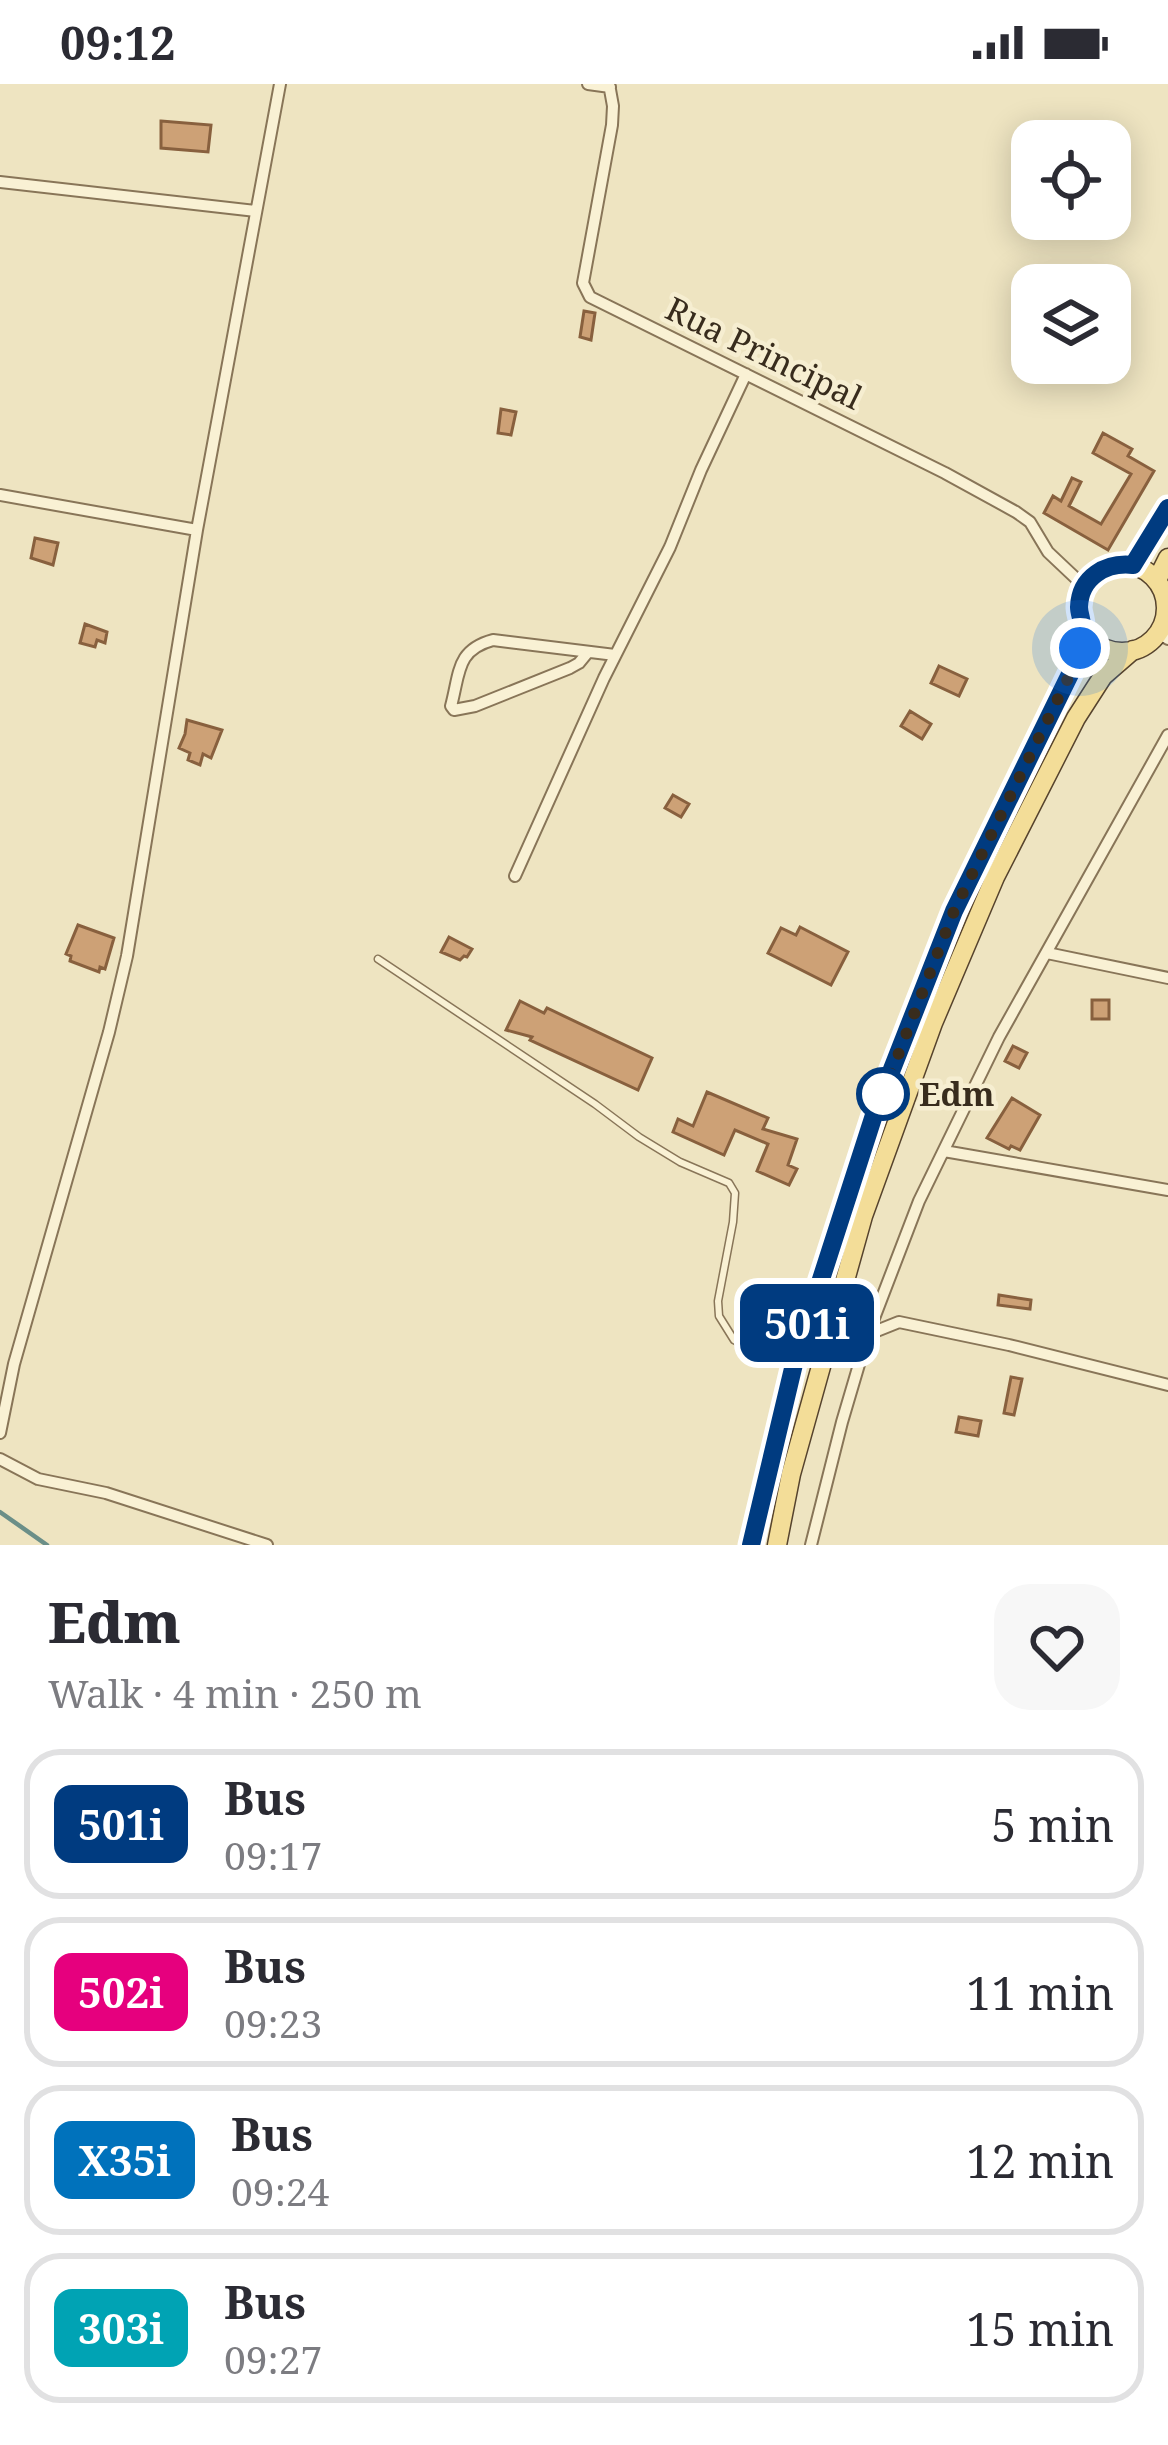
<!DOCTYPE html>
<meta charset="utf-8">
<style>
:root{--surface:#fff;--page:#f7f7f7;--text:#2b2b33;--muted:#7c7c81;--line:#e1e1e2}
body{margin:0;font-family:"Noto Serif",serif;background:var(--page);color:var(--text);height:100vh;display:flex;flex-direction:column;font-size:45px;white-space:nowrap}
*{box-sizing:border-box;margin:0}
p{font-size:39px;color:var(--muted)}
.icon{flex:none;width:66px;height:66px;fill:none;stroke:currentColor;stroke-width:2;stroke-linecap:round;stroke-linejoin:round}
.map{position:relative;height:1461px;overflow:hidden}
.side{display:flex;flex-direction:column;background:var(--surface);flex:1}
.side>*{flex:none}
.badge{padding:0 24px;border-radius:18px;font-size:42px;line-height:78px}
.tools{position:absolute;left:1011px;top:36px;display:grid;gap:24px}
.tools a{display:grid;place-items:center;width:120px;height:120px;border-radius:24px;background:var(--surface);box-shadow:0 6px 30px #0003;font-size:60px}
.you{position:absolute;width:60px;height:60px;margin:-30px;border:9px solid #fff;border-radius:50%;background:#1a73e8;box-shadow:0 0 0 18px #1a73e833}
.map>.badge{position:absolute;translate:-50% -50%;box-shadow:0 0 0 6px #fff}
.round{display:grid;place-items:center;flex:none;width:126px;height:126px;border-radius:36px;background:var(--page)}
.summary{display:flex;align-items:center;justify-content:space-between;height:204px;padding:0 48px}
h1{font-size:57px;font-weight:800;line-height:90px}
ul{padding:0;list-style:none}
li{display:flex;align-items:center;gap:36px;height:150px;margin:0 24px 18px;padding:0 24px;border:6px solid var(--line);border-radius:36px}
li div{flex:1}
li b{display:block;font-size:45px}
li em{font-style:normal}
li .badge{min-width:132px;font-weight:700;text-align:center}
.status{display:flex;justify-content:space-between;align-items:center;height:84px;padding:0 60px;background:var(--surface);direction:ltr}
.status svg{height:33px;fill:currentColor}
.map>svg:first-child{display:block}
</style>
<div class="status"><b>09:12</b><svg viewBox="0 0 49 12"><path d="M0 12V9h3v3zM5 12V6h3v6zM10 12V3h3v9zM15 12V0h3v12zM26 1h20v11H26zM47 4h2v5h-2z"/></svg></div>
<div class="map">
<svg width="1168" height="1461" viewBox="0 0 1168 1461">
<rect width="100%" height="100%" fill="#eee4c1"/>
<g fill="none" stroke-linecap="round" stroke-linejoin="round">
<!-- stream -->
<path stroke="#6b8f88" stroke-width="4.5" d="M 0,1428 L 47,1461"/>
</g>
<!-- building -->
<path fill="#cda176" stroke="#88603e" stroke-width="3" d="M 161,37 L 211,41 L 208,68 L 161,64 Z
M 584,227 L 595,229 L 591,256 L 580,253 Z
M 501,325 L 516,328 L 511,351 L 498,349 Z
M 1103,349 L 1132,365 L 1128,372 L 1154,387 L 1108,466 L 1044,429 L 1053,412 L 1061,417 L 1072,394 L 1081,398 L 1069,422 L 1101,440 L 1131,390 L 1093,369 Z
M 35,454 L 58,459 L 53,481 L 31,474 Z
M 85,540 L 107,548 L 105,559 L 97,556 L 95,563 L 80,559 Z
M 939,582 L 967,595 L 959,612 L 931,599 Z
M 910,627 L 931,640 L 922,655 L 901,642 Z
M 187,636 L 222,646 L 211,674 L 203,670 L 200,681 L 188,676 L 190,669 L 179,664 L 185,650 Z
M 673,711 L 689,720 L 681,733 L 665,724 Z
M 78,841 L 114,854 L 105,885 L 100,883 L 99,888 L 70,877 L 71,872 L 66,870 Z
M 800,843 L 848,868 L 831,901 L 768,869 L 781,844 L 796,851 Z
M 449,853 L 472,865 L 467,873 L 464,872 L 460,876 L 441,868 Z
M 1092,916 L 1109,916 L 1109,935 L 1092,935 Z
M 520,917 L 544,929 L 547,924 L 652,974 L 638,1006 L 530,956 L 532,953 L 506,946 Z
M 1013,962 L 1027,969 L 1019,984 L 1005,977 Z
M 707,1008 L 768,1034 L 763,1045 L 797,1055 L 788,1081 L 797,1085 L 789,1101 L 757,1087 L 768,1060 L 735,1046 L 724,1071 L 673,1048 L 678,1035 L 693,1042 Z
M 1012,1014 L 1040,1031 L 1020,1066 L 1011,1062 L 1009,1065 L 987,1054 Z
M 999,1211 L 1031,1216 L 1030,1225 L 998,1221 Z
M 1011,1293 L 1022,1295 L 1014,1331 L 1004,1329 Z
M 959,1333 L 981,1337 L 978,1352 L 956,1348 Z"/>
<g fill="none" stroke-linecap="round" stroke-linejoin="round">
<!-- lane casing -->
<g stroke="#887558" stroke-width="9">
<path id="lane" d="M 378,875 L 595,1020 L 639,1053 L 680,1078 L 729,1099 L 735,1109 L 733,1138 L 718,1217 L 719,1232 L 734,1256 L 755,1267 L 793,1276"/>
</g>
<!-- street casing -->
<g stroke="#887558" stroke-width="14">
<path id="street" d="M 588,0 L 610,3
M 609,0 L 613,22 L 612,41 L 583,199 L 590,213 L 945,389 L 1016,428 L 1030,438 L 1048,468 L 1084,502
M 0,98 L 256,127
M 0,411 L 197,446
M 1158,549 L 1168,555
M 588,568 L 579,579 L 570,584 L 475,622 L 454,626 L 451,622 C 460,589 456,566 493,556 L 615,571
M 515,792 L 604,594 L 670,463 L 701,386 L 746,290
M 1047,869 L 1168,894
M 944,1067 L 1168,1106
M 869,1250 L 899,1238 L 1009,1261 L 1168,1301
M 0,1349 L 14,1280 L 109,948 L 127,872 L 197,446 L 280,0
M 0,1375 L 38,1395 L 106,1409 L 267,1461
M 811,1461 L 842,1338 L 868,1250 L 919,1117 L 999,953 L 1168,651"/>
</g>
<!-- primary casing -->
<g stroke="#56432d" stroke-width="21">
<path id="primary" d="M1078 524a44 44 0 1 1 88 0a44 44 0 1 1-88 0Z
M 1133,481 L 1168,424
M 1157,496 L 1168,474
M 751,1461 L 795,1277 L 874,1031 L 954,827 L 1075,580 L 1082,542
M 777,1461 L 791,1390 L 863,1132 L 933,939 L 995,793 L 1076,634 L 1103,592 L 1133,566"/>
</g>
<!-- lane -->
<use href="#lane" stroke="#f9f1d4" stroke-width="6"/>
<!-- street -->
<use href="#street" stroke="#f9f1d4" stroke-width="10"/>
<!-- primary -->
<use href="#primary" stroke="#f3dd98" stroke-width="18"/>
</g>
<g fill="none" stroke-linecap="round" stroke-linejoin="round">
<!-- line casing -->
<g stroke="#fff" stroke-width="27">
<path id="line" d="M 751,1461 L 795,1276 L 874,1031 L 954,827 L 1075,580 C 1079,568 1083,554 1082,542 C 1082,535 1079,529 1079,523 C 1080,493 1106,478 1133,481 L 1168,424"/>
</g>
<!-- line -->
<use href="#line" stroke="#003b80" stroke-width="18"/>
<!-- walk -->
<path stroke="#382c1d" stroke-width="12" stroke-dasharray="0 21.6" d="M 883,1010 L 954,827 L 1075,580 L 1080,564"/>
</g>
<!-- markers -->
<circle fill="#fff" stroke="#003b80" stroke-width="6" cx="883" cy="1010" r="24"/>
<g text-anchor="middle" stroke-width="9" stroke-linejoin="round" paint-order="stroke">
<!-- street labels -->
<g font-size="33" fill="#382c1d" stroke="#f6eed1">
<text transform="translate(764 269) rotate(26)" y="12">Rua Principal</text>
</g>
<!-- stop labels -->
<g font-size="33" font-weight="bold" fill="#382c1d" stroke="#f6eed1" text-anchor="start">
<text x="919" y="1022">Edm</text>
</g>
</g>
</svg>
<div class="tools">
<a><svg class="icon" aria-label="locate" viewBox="0 0 24 24"><circle cx="12" cy="12" r="6"/><path d="M12 2v4M12 18v4M2 12h4M18 12h4"/></svg></a>
<a><svg class="icon" aria-label="layers" viewBox="0 0 24 24"><path d="M12 4l9 5-9 5-9-5zM3 14l9 5 9-5"/></svg></a>
</div>
<div class="you" style="left:1080px;top:564px"></div>
<b class="badge" style="left:807px;top:1239px;background:#003b80;color:#fff">501i</b>
</div>
<section class="side">
<div class="summary"><div><h1>Edm</h1><p>Walk · 4 min · 250 m</p></div><a class="round"><svg class="icon" aria-label="heart" viewBox="0 0 24 24"><path d="M12 20l-8-8c-3-5 5-10 8-4 3-6 11-1 8 4z"/></svg></a></div>
<ul>
<li><span class="badge" style="background:#003b80;color:#fff">501i</span><div><b>Bus</b><p>09:17</p></div><em>5 min</em></li>
<li><span class="badge" style="background:#e6007e;color:#fff">502i</span><div><b>Bus</b><p>09:23</p></div><em>11 min</em></li>
<li><span class="badge" style="background:#0072bc;color:#fff">X35i</span><div><b>Bus</b><p>09:24</p></div><em>12 min</em></li>
<li><span class="badge" style="background:#00a3b4;color:#fff">303i</span><div><b>Bus</b><p>09:27</p></div><em>15 min</em></li>
</ul>
</section>
